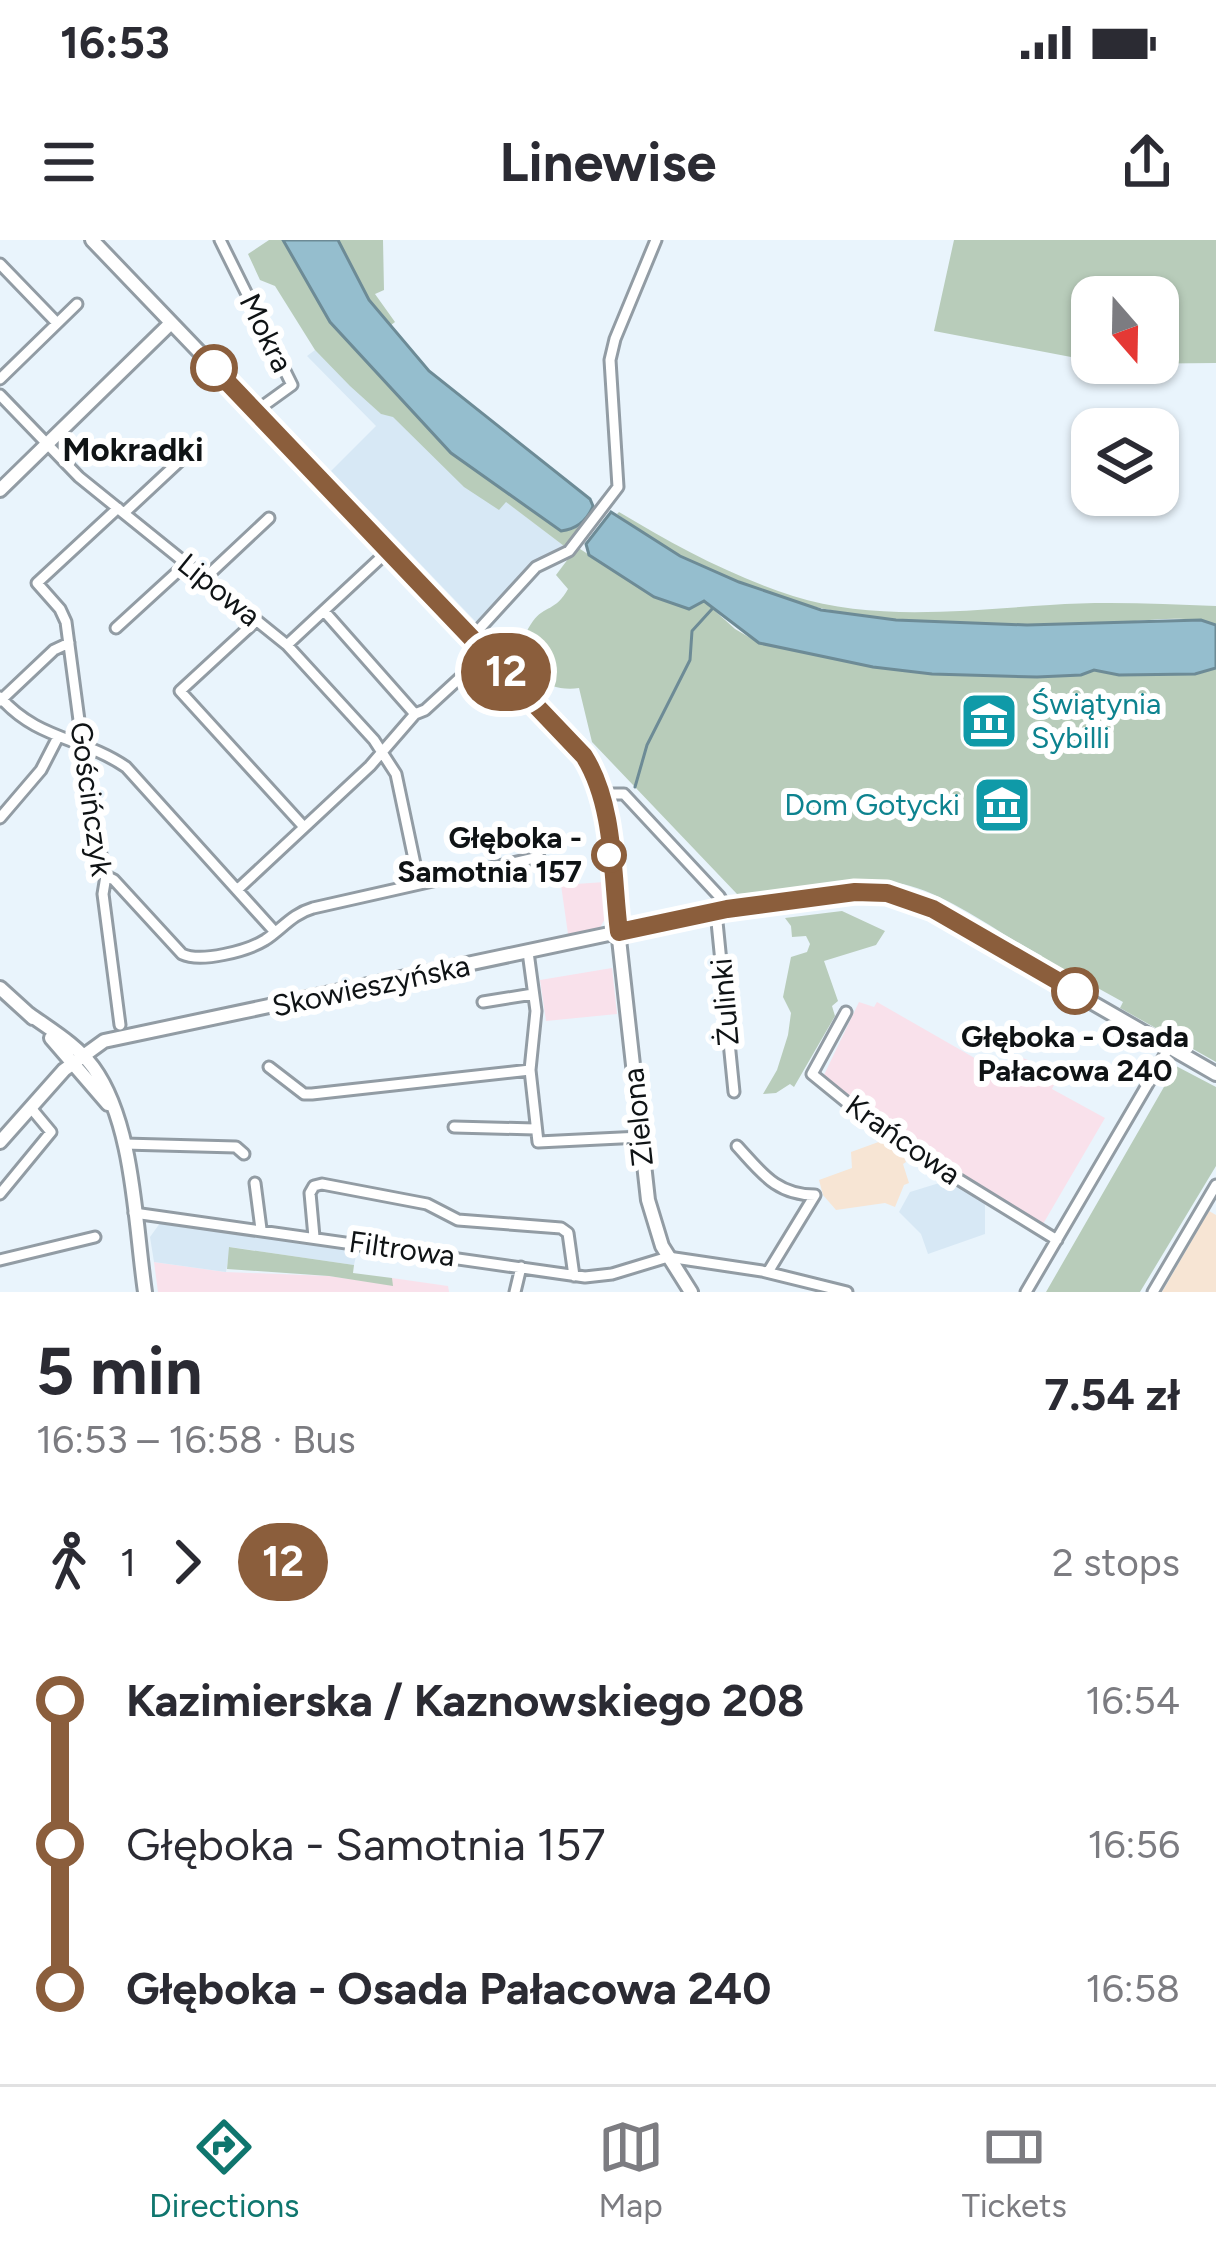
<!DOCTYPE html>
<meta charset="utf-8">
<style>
:root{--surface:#fff;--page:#f7f7f7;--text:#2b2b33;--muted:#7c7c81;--line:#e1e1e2;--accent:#0f766e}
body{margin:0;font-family:Figtree,sans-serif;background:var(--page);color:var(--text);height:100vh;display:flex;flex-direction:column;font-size:45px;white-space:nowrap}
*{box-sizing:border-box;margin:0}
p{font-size:39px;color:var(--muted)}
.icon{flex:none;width:66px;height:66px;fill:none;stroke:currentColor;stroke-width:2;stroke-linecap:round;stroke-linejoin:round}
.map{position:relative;height:1052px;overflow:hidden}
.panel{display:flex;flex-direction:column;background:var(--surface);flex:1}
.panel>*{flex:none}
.badge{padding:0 24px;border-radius:39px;font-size:42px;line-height:78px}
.needle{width:78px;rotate:160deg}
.tools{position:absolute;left:1071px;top:36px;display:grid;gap:24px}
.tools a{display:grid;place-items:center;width:108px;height:108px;border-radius:24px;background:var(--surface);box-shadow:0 3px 9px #0004;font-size:60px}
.map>.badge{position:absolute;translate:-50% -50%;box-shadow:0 0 0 6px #fff}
.legs{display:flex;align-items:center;gap:18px;height:132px;padding:0 36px;font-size:39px}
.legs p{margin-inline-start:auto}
.headline{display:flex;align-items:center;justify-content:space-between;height:204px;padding:0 36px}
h1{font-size:66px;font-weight:700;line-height:90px}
ul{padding:0 36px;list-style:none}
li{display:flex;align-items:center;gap:42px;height:144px;font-size:45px}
li i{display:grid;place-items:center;width:18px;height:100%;margin:0 15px;background:currentColor}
li i::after{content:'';width:30px;height:30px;margin:-15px;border:9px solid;border-radius:50%;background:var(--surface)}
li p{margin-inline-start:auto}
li:first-child i{background:linear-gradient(#0000 50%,currentColor 0)}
li:last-child i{background:linear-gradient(currentColor 50%,#0000 0)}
.status{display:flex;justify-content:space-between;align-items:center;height:84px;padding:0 60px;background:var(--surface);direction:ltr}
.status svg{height:33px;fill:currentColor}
header{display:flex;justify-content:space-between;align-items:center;height:156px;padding:0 36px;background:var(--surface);font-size:54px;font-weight:700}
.tab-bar{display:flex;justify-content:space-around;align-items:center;height:168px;border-top:3px solid var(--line);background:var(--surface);font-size:33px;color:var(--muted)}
.tab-bar a{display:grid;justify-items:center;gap:6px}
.tab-bar .on{color:var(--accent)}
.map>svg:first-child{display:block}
</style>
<div class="status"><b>16:53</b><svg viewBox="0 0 49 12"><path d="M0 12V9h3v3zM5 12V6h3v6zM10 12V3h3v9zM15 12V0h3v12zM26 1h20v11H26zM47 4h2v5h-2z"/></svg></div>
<header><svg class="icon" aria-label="menu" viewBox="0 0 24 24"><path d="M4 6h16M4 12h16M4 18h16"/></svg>Linewise<svg class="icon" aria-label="share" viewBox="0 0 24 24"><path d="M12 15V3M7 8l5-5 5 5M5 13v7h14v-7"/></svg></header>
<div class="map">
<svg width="1216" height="1052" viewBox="0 0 1216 1052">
<rect width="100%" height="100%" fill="#e9f4fc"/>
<!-- commercial -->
<path fill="#f9e1eb" d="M 605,642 L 608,674 L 599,689 L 568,694 L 561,645 Z
M 612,728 L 617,774 L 546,781 L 540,740 Z
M 859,762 L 874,767 L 877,762 L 1006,836 L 1018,816 L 1045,827 L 1040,838 L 1054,845 L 1052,849 L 1105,878 L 1043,984 L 885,888 L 823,837 Z
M 154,1022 L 225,1032 L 329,1036 L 392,1045 L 392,1038 L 448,1046 L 449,1052 L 158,1052 Z"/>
<!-- built -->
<path fill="#d7e8f5" d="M 315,110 L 381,174 L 393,176 L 499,269 L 505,261 L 564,306 L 556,315 L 539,318 L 479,385 L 331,231 L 376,186 L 307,116 Z
M 949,940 L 985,962 L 985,994 L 928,1014 L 921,994 L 899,972 L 910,952 Z
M 163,979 L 358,1007 L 354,1025 L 230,1007 L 226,1032 L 154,1022 L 150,997 Z"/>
<!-- education -->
<path fill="#f7e5d4" d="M 884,900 L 902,912 L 906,922 L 903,924 L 909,943 L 904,945 L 895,967 L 885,963 L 836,970 L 823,955 L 819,940 L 852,928 L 851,912 Z
M 1209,971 L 1216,975 L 1216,1052 L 1162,1052 Z"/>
<!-- green -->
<path fill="#b8ccba" d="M 269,0 L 283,0 C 296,26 318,51 336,75 C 404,167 467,238 571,290 L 584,283 L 564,306 L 506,262 L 499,270 L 464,247 L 393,177 L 381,174 L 350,146 L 315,110 L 275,46 L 260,40 L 248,14 Z
M 338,0 L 383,0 L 384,50 L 375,54 L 395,82 L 391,85 L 369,60 Z
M 954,0 L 1216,0 L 1216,123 L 1117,124 L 1110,123 L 1158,123 L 1158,57 L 1092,57 L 1092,121 L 934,91 Z
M 619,272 C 674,305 731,336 793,356 C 875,382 966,370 1050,365 C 1105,361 1161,364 1216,366 L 1216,385 C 1182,373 1143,382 1107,383 C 1080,384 1052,385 1025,385 C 906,386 783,375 678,315 C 657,303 637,288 617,274 Z
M 577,307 L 654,357 L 704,361 L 735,389 L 759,403 L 1216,428 L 1216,822 L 1120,768 L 1123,762 L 1056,725 L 1052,730 L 1038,722 L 1042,716 C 996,692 950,655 903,644 C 865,636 780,651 737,654 L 592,502 L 579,448 C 539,454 505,419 533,381 C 544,366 556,371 568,349 L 556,335 Z
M 842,671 L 885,691 L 876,705 L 824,721 L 838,761 L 832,766 L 835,776 L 794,847 L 790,844 L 776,853 L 763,854 L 777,830 L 788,795 L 791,773 L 783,757 L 791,717 L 807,712 L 810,704 L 806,696 L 792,697 L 791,686 L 785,678 Z
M 1176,826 L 1216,847 L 1216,926 L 1140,1052 L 1046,1052 Z
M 229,1007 L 354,1025 L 353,1033 L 392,1038 L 393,1046 L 329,1036 L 227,1029 Z"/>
<!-- water -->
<path fill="#95bece" stroke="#6d8b96" stroke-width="3" d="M 283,0 L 338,0 L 369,60 L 429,131 L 590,259 L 593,266 C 587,281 577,289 561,291 L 451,213 L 330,82 Z
M 611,272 L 680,316 L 739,342 L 821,370 L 896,380 L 1027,385 L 1201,380 L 1216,385 L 1216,428 L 1195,434 L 1119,435 L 1094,430 L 1081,435 L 1037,437 L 932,434 L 873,427 L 759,403 L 704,361 L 689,369 L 654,357 L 589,315 L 586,304 Z"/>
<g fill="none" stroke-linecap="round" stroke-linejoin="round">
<!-- stream -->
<path stroke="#6d8b96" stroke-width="3" d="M 635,547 L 647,505 L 690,420 L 692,391 L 712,369"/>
<!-- street casing -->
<g stroke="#929ca4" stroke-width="15">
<path id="street" d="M 220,0 L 292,145 L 256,171
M 0,24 L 57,83
M 0,139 L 77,64
M 0,155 L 79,237 L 287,405 L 389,310
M 118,268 L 37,343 L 60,369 L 66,382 L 91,571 L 106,636 L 103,654 L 120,785
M 124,273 L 184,217
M 205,338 L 269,278
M 324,371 L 415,474
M 256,381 L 180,451 L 304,587
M 116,388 L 186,324
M 472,397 L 536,327 L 569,311 L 618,247 L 610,120 L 615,99 L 656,0
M 287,405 L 374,500 L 396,534 L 419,643
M 0,457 C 37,500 82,497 126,527 L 275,692
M 0,461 L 54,410 L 69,403
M 602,554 L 624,554 L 719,656 L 727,669
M 0,578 L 41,530 L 58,497
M 106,636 L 114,640 L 182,714 C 201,723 247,711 265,700 C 282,689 292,674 313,668 L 539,617
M 237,650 L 370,526 L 415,474 L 425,470 L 462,436
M 716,672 L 734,852
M 528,712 L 536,771 L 530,830 L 538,902 L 641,897
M 483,762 L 533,754
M 846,772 L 812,834 L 888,896 L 1057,1000
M 269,827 L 304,854 L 312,854 L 530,830
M 454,887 L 535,889
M 124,904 L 236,907 L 244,914
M 737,906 C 761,932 776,955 815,955 L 768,1032
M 255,943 L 261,989
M 0,954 L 51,892 L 31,868
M 134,973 L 585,1037 L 612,1034 L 668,1017 L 762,1031 L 847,1052
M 314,997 L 310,953 L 314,946 L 322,944 L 427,964 L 458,980 L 561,988 L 568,993 L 574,1036
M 0,1020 L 95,997
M 515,1052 L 521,1027
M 1026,1052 L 1170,806
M 1153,1052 L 1216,945"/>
</g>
<!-- secondary casing -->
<g stroke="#929ca4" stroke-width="18">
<path id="secondary" d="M 92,0 L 531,458 L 584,516 L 596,535 L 604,564 L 648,960 L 662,1006 L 691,1052
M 0,250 L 171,83
M 0,748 L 33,778
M 29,774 C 51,790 77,805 93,827 C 134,883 135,984 145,1052
M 51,798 L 108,864
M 0,902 L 64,830 L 104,801 L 727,669 L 855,652 L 887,653 L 916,661 L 1216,834"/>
</g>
<!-- street -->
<use href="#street" stroke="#fff" stroke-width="9"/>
<!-- secondary -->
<use href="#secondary" stroke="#fff" stroke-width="12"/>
</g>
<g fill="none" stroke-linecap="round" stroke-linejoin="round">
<!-- line-1 casing -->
<g stroke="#fff" stroke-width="27">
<path id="line-1" d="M 214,128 L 584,516 C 615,565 612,636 619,692 L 727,669 L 855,652 L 887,653 L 933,669 L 1075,751"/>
</g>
<!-- line-1 -->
<use href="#line-1" stroke="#8b5e3c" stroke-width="18"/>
</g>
<!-- icons -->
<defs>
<g id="museum-square" transform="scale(3)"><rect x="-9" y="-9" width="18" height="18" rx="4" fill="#0f9aa8" stroke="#fff"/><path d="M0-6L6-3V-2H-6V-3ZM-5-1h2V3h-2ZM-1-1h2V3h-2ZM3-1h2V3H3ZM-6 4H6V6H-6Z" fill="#fff"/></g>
</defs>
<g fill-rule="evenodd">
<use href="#museum-square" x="989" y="481"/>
<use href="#museum-square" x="1002" y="565"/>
</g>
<!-- markers -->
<g fill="#fff" stroke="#8b5e3c" stroke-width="6">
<circle cx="214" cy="128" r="21"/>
<circle cx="609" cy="615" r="15"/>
<circle cx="1075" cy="751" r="21"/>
</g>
<g text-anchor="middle" stroke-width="12" stroke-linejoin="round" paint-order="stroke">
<!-- street labels -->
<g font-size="30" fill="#0f1315" stroke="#fff">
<text transform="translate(266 93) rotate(64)" y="10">Mokra</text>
<text transform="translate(219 350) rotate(39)" y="10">Lipowa</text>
<text transform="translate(91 559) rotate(82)" y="10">Gościńczyk</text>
<text transform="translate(371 746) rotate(-12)" y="10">Skowieszyńska</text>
<text transform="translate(725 762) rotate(-95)" y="10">Żulinki</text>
<text transform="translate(638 877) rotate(-96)" y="10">Zielona</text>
<text transform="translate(903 900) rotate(35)" y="10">Krańcowa</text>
<text transform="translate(402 1009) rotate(8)" y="10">Filtrowa</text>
</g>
<!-- culture labels -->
<g font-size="30" fill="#0d838f" stroke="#fff" text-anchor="start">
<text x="1031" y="474">Świątynia<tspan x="1031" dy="34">Sybilli</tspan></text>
<text x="960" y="575" text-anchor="end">Dom Gotycki</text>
</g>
<!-- stop labels -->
<g font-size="30" font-weight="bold" fill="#0f1315" stroke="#fff" text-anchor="end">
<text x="582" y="608">Głęboka -<tspan x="582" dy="34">Samotnia 157</tspan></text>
<text x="1075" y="807" text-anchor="middle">Głęboka - Osada<tspan x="1075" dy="34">Pałacowa 240</tspan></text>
</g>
<!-- neighbourhood labels -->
<g font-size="33" font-weight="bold" fill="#0f1315" stroke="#fff">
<text x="133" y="221">Mokradki</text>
</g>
</g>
</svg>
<div class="tools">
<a><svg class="needle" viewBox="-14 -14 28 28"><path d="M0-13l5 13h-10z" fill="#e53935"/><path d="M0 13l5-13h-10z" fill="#7c7c81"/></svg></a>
<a><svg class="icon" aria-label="layers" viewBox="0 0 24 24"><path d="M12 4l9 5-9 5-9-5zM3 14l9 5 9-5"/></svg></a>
</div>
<b class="badge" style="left:506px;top:432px;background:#8b5e3c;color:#fff">12</b>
</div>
<section class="panel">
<div class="headline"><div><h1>5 min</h1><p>16:53 – 16:58 · Bus</p></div><b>7.54 zł</b></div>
<div class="legs"><svg class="icon" aria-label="walk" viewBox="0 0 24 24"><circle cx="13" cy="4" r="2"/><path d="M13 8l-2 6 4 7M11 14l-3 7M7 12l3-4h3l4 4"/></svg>1<svg class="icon" aria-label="forward" viewBox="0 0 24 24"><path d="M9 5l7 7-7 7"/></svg><b class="badge" style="background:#8b5e3c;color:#fff">12</b><p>2 stops</p></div>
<ul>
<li><i style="color:#8b5e3c"></i><b>Kazimierska / Kaznowskiego 208</b><p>16:54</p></li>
<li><i style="color:#8b5e3c"></i><span>Głęboka - Samotnia 157</span><p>16:56</p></li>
<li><i style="color:#8b5e3c"></i><b>Głęboka - Osada Pałacowa 240</b><p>16:58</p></li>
</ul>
</section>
<nav class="tab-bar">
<a class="on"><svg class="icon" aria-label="directions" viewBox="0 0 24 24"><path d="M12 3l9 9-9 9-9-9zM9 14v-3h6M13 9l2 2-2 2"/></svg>Directions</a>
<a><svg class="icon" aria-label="map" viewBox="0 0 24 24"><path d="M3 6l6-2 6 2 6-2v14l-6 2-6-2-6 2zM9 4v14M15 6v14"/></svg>Map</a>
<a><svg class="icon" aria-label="tickets" viewBox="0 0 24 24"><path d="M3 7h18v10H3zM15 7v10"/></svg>Tickets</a>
</nav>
